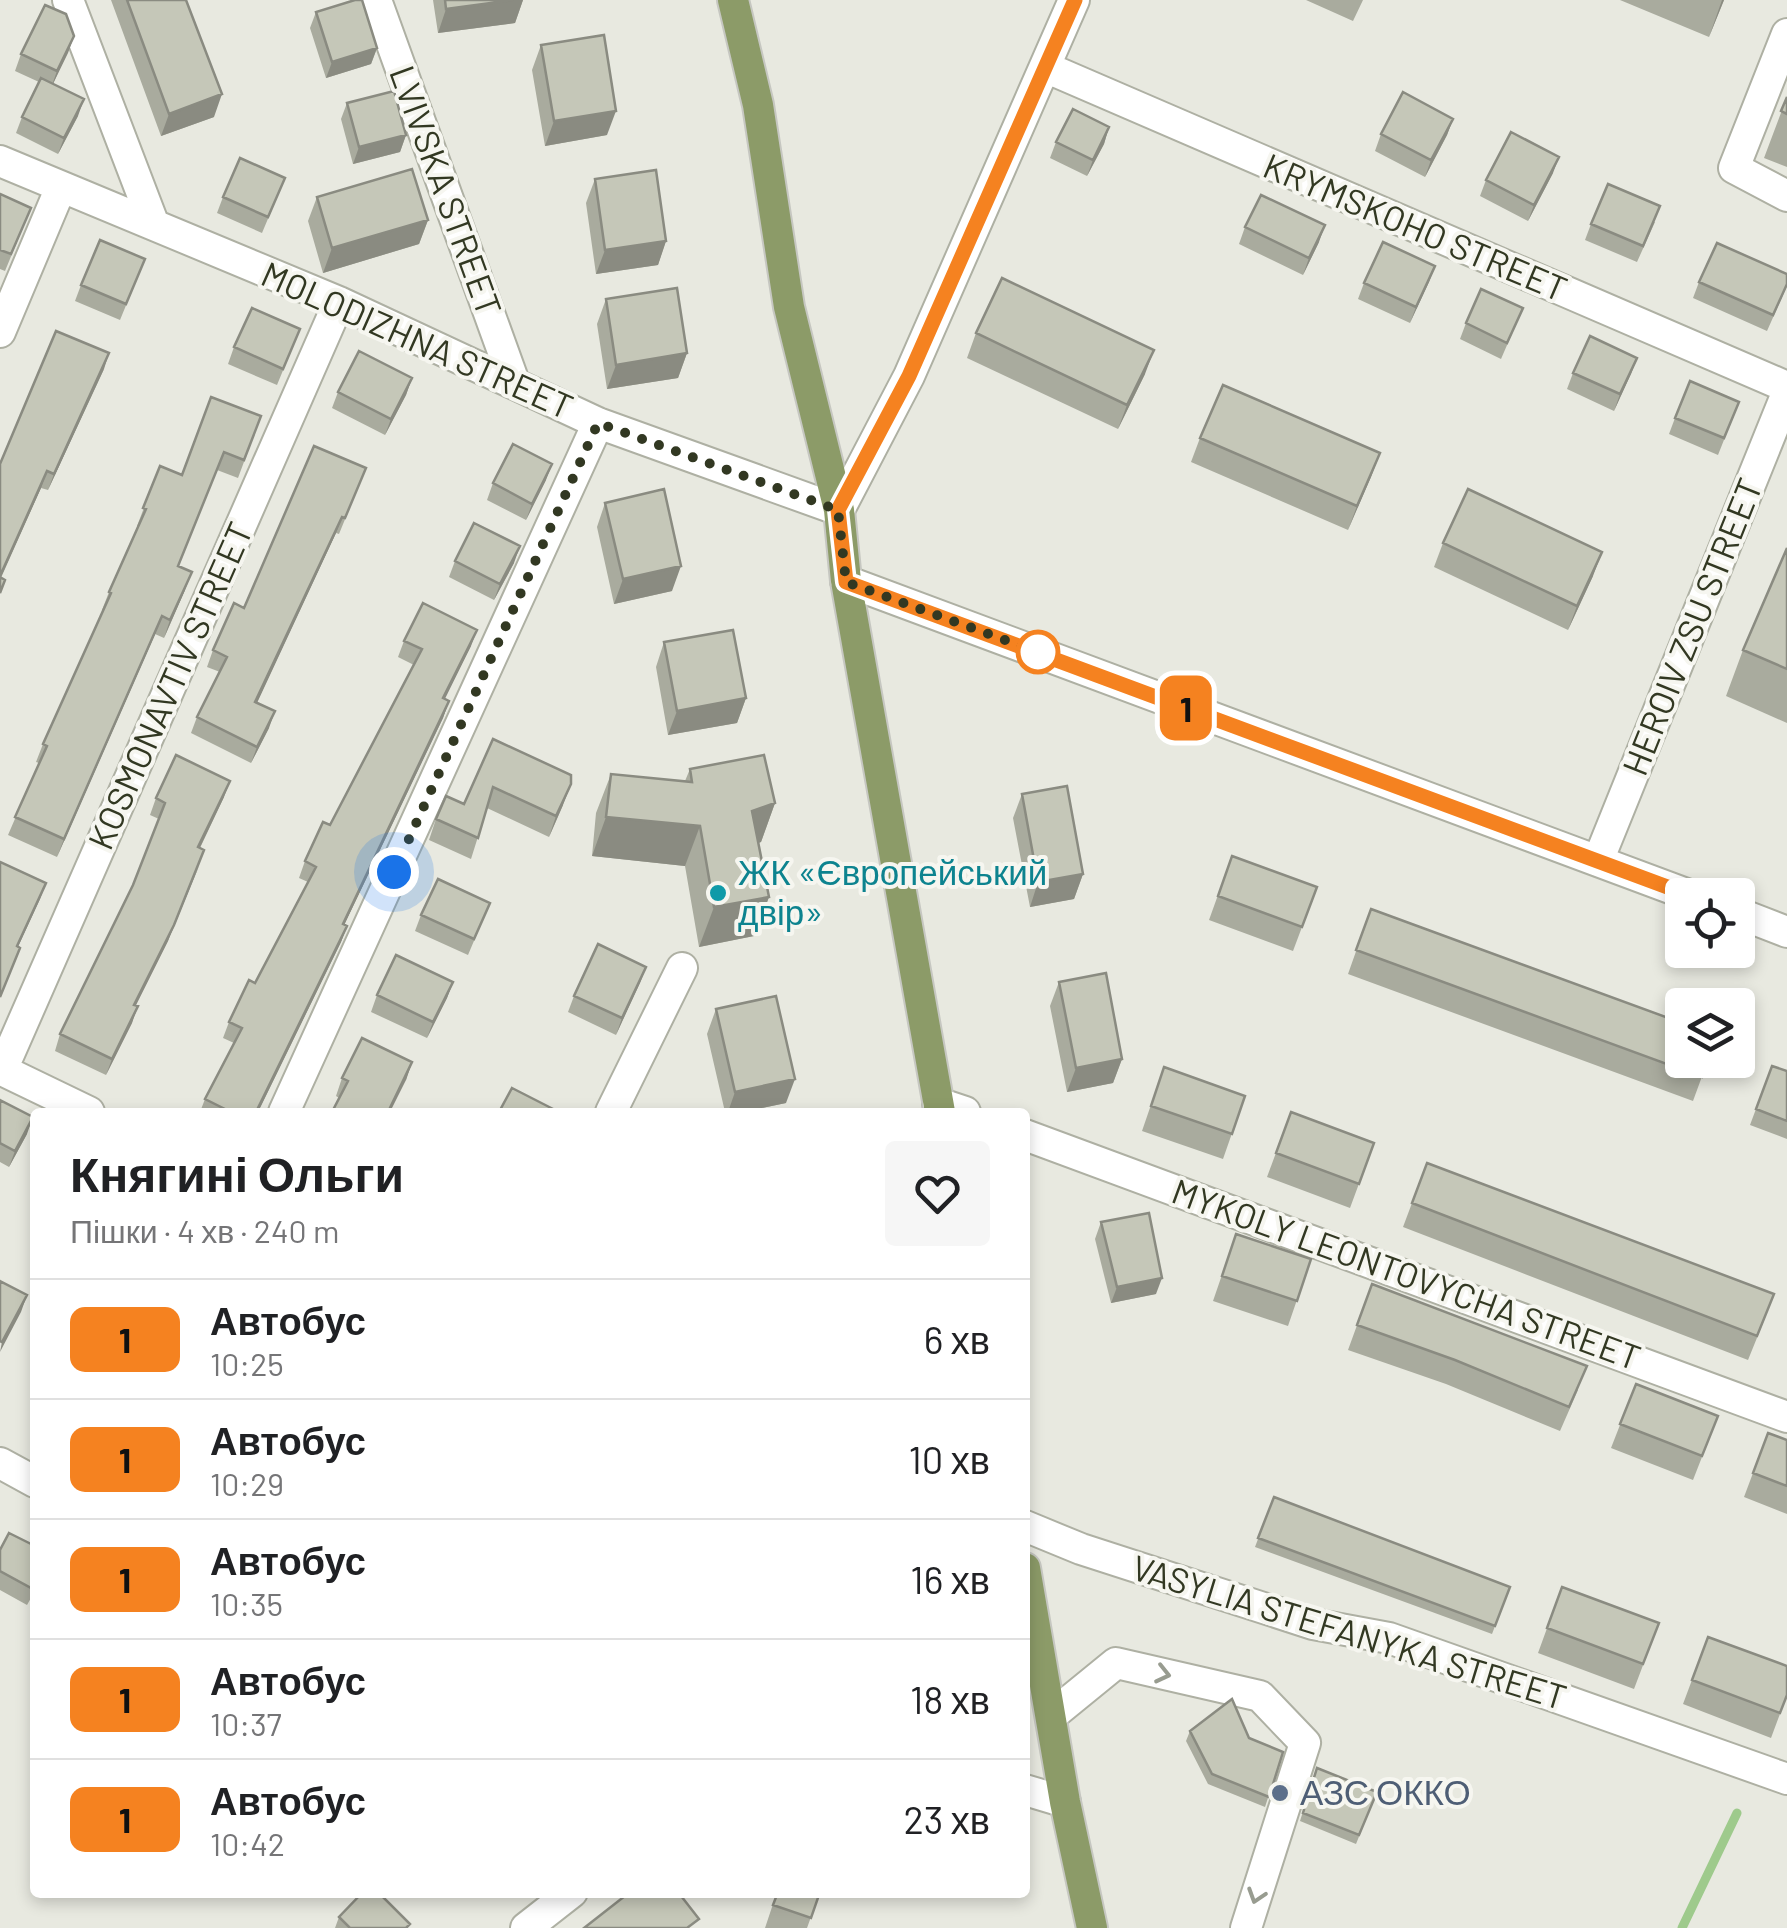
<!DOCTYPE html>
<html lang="uk">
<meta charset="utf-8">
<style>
:root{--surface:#fff;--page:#f6f6f6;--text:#202124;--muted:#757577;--line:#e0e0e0}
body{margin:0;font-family:Barlow,sans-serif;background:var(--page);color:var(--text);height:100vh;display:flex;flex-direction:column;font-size:38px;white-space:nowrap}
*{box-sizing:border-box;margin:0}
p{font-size:32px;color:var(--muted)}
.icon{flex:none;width:55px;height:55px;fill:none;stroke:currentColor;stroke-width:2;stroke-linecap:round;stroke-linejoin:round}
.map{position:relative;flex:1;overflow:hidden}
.sheet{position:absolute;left:30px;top:1108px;width:1000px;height:790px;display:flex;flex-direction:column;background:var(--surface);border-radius:10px;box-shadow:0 5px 15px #0003}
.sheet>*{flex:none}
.badge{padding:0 20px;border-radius:15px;font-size:35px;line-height:65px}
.buttons{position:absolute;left:1665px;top:878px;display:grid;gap:20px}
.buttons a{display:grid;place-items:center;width:90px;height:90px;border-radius:10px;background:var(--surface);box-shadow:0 5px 15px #0003;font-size:50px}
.you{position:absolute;width:50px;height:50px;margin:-25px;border:8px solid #fff;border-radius:50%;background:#1a73e8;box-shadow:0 0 0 15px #1a73e833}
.map>.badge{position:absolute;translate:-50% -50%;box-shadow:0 0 0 5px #fff}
.round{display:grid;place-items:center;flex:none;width:105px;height:105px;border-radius:10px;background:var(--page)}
.summary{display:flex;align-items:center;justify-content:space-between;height:170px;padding:0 40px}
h1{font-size:48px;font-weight:800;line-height:75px}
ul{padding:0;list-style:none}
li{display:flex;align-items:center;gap:30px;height:120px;padding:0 40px;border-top:2px solid var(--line)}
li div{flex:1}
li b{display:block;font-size:38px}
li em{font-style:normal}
li .badge{min-width:110px;font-weight:700;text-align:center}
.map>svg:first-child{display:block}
</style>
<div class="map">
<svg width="1787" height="1928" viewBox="0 0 1787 1928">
<rect width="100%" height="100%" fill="#e8e9e0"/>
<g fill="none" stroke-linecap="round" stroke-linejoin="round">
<!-- stream -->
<path stroke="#9eca8c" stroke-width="9" d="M 1682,1928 L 1737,1813"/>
<!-- minor casing -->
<g stroke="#aeb0a3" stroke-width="34">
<path id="minor" d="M 68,0 L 154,225
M 376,0 L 514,382
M 1787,34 L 1734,168 L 1787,196
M 1045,67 L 1787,387
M 0,161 L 339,302 L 598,423 L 839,510 L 909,376 L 1074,0
M 0,332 L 61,187
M 846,581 L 1689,895
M 1598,861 L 1787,393
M 1738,913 L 1787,932
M 0,1069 L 89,1112
M 2,1070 L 339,302
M 938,1103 L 965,1112
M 284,1112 L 598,423
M 611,1112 L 682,968
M 1025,1135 L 1787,1417
M 0,1463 L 35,1482
M 1025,1526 L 1081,1549 L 1313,1624 L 1389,1638 L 1787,1779
M 1051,1716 L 1116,1663 L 1260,1696 L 1305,1743 L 1246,1928
M 1025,1790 L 1065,1802
M 526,1928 L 572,1892"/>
</g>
<!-- major casing -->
<g stroke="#c6c7c1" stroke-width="34">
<path id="major" d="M 733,0 L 758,105 L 789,307 L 839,510 L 846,581 L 940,1112
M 1025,1568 L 1065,1802 L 1092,1928"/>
</g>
<!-- minor -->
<use href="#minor" stroke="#fff" stroke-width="30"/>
<!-- major -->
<use href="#major" stroke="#8c9b68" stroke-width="30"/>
</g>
<!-- wall -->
<path fill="#a9ab9e" d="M 111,0 L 186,0 L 214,117 L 161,136 Z
M 433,0 L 523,0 L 515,23 L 438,33 Z
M 1306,0 L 1363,0 L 1353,21 Z
M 1620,0 L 1724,0 L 1709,37 Z
M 316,12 L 377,48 L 371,64 L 326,78 L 310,28 Z
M 74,36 L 53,84 L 78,116 L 58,154 L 16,133 L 22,117 L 39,82 L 15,71 L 21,54 Z
M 541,45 L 607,135 L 545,146 L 532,70 Z
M 1787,97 L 1787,167 L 1764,158 Z
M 347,103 L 406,135 L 400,152 L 353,164 L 341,119 Z
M 1453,119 L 1447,135 L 1425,177 L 1375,151 L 1381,134 Z
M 1109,127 L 1104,144 L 1087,176 L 1050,158 L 1056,142 Z
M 1553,173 L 1528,221 L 1480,196 L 1486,180 Z
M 285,178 L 262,233 L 217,213 L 223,197 Z
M 595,179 L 666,241 L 658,265 L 596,274 L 586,203 Z
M 0,194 L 31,208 L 5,271 L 0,269 Z
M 317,197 L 428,220 L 419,244 L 323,273 L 308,221 Z
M 1655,222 L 1637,262 L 1585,240 L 1591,224 Z
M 1245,227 L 1319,242 L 1303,275 L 1239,244 Z
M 145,259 L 120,320 L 75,301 L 81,285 Z
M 1435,266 L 1410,323 L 1358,299 L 1364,283 Z
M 1699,282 L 1787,286 L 1767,331 L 1693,298 Z
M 606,299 L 687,353 L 678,378 L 607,389 L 597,324 Z
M 1523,308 L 1501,359 L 1460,339 L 1466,323 Z
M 300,329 L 277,385 L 228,364 L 234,347 Z
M 976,333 L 1145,374 L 1118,429 L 967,358 Z
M 1637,358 L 1614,411 L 1567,389 L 1573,373 Z
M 104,369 L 48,490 L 41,488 L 1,578 L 0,595 L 0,464 Z
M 412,378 L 406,395 L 385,435 L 332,408 L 338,392 Z
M 1739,402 L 1718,455 L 1669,434 L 1675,418 Z
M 261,416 L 238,478 L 217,470 L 178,566 L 185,590 L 164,638 L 155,634 L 57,857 L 8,835 L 39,763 L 36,762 L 43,744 L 103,610 L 102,610 L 109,592 L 138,527 L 137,526 L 160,466 L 182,475 Z
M 1200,438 L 1380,453 L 1348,530 L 1191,462 Z
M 366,468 L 339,534 L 336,533 L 257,702 L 269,728 L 251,763 L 191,733 L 197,717 L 220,672 L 207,667 L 213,650 L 244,608 Z
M 546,480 L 526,520 L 487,500 L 493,483 Z
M 605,503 L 672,591 L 614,604 L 597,527 Z
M 1443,543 L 1593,576 L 1568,630 L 1434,567 Z
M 1787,548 L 1787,723 L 1726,696 L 1743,650 Z
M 455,561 L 514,563 L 494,600 L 449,577 Z
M 404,641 L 471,646 L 444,699 L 449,701 L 443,718 L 344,925 L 347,926 L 341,942 L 258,1112 L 200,1112 L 205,1099 L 234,1043 L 223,1038 L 229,1022 L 255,983 L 308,882 L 299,878 L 305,861 L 330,825 L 414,665 L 398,657 Z
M 664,642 L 746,698 L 737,723 L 668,735 L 656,667 Z
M 493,739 L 563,805 L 549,837 L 487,808 L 471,859 L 429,840 L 436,819 L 464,804 Z
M 690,769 L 775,803 L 761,842 L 758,843 L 769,897 L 754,936 L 699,947 L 685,866 L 592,856 L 596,813 L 611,774 L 685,781 Z
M 1022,794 L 1083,874 L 1074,899 L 1030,907 L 1013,818 Z
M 224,797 L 200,848 L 168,941 L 136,1005 L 132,1023 L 106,1075 L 55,1051 L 60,1034 L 133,885 L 159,819 L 150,815 L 156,798 Z
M 1232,856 L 1317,887 L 1293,951 L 1209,920 Z
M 490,903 L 468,955 L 415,931 L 421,915 Z
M 1371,909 L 1708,1060 L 1693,1101 L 1348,974 Z
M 646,967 L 616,1035 L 568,1012 L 574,996 Z
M 453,982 L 447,998 L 427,1038 L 371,1012 L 377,995 Z
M 1059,982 L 1122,1059 L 1113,1083 L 1067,1092 L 1050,1006 Z
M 716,1009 L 786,1103 L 742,1112 L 725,1112 L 707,1034 Z
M 412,1062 L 406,1080 L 339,1098 L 336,1096 L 342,1078 Z
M 1772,1066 L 1787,1071 L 1787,1139 L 1750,1125 Z
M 1164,1067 L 1245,1096 L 1223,1159 L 1142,1131 Z
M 0,1100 L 27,1134 L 9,1167 L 0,1162 Z
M 1291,1112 L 1374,1143 L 1350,1208 L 1267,1177 Z
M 1427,1163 L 1765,1318 L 1748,1360 L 1403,1227 Z
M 1101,1222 L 1156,1294 L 1111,1303 L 1095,1239 Z
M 1236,1234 L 1311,1259 L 1288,1326 L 1213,1301 Z
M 1372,1284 L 1578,1390 L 1560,1431 L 1446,1384 L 1348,1350 Z
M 1636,1384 L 1718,1416 L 1693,1480 L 1611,1448 Z
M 1768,1433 L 1787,1440 L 1787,1514 L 1744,1497 Z
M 1274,1497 L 1510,1587 L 1492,1634 L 1255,1547 Z
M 0,1550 L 35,1591 L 27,1605 L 0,1590 Z
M 1562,1587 L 1659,1623 L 1634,1689 L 1538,1653 Z
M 1708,1637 L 1787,1695 L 1771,1738 L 1683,1704 Z
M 1190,1731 L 1249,1738 L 1283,1752 L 1265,1807 L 1208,1784 L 1186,1741 Z
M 1317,1768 L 1377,1792 L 1356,1844 L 1300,1821 Z
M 777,1892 L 820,1892 L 807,1928 L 765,1928 Z
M 339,1917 L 408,1928 L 335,1928 Z"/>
<!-- shaded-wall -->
<path fill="#8a8b81" d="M 513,0 L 523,0 L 515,23 L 438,33 L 446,9 Z
M 1722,0 L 1724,0 L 1709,37 Z
M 74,36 L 68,53 L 51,88 L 57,71 Z
M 377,48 L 371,64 L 326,78 L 332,62 Z
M 222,94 L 214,117 L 161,136 L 169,114 Z
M 84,99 L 78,116 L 58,154 L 64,138 Z
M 616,111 L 607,135 L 545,146 L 554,121 Z
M 1453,119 L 1447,135 L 1425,177 L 1431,160 Z
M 1109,127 L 1104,144 L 1087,176 L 1093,160 Z
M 406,135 L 400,152 L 353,164 L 359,147 Z
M 1559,157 L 1553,173 L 1528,221 L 1534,205 Z
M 428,220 L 419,244 L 323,273 L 332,248 Z
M 1325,225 L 1319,242 L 1303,275 L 1309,258 Z
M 666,241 L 658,265 L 596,274 L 605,250 Z
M 1435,266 L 1429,282 L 1410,323 L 1416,307 Z
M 1154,350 L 1145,374 L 1118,429 L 1127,405 Z
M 109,353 L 104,369 L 48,490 L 54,474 Z
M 687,353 L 678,378 L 607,389 L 616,365 Z
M 1637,358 L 1631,374 L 1614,411 L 1620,394 Z
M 412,378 L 406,395 L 385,435 L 391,419 Z
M 1380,453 L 1371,477 L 1348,530 L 1357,506 Z
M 552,464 L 546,480 L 526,520 L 532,504 Z
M 47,471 L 41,488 L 0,579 L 0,576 Z
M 342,517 L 336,533 L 250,718 L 255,702 Z
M 520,546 L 514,563 L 494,600 L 500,584 Z
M 1602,552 L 1593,576 L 1568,630 L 1577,606 Z
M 681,566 L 672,591 L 614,604 L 623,579 Z
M 192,572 L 185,590 L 164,638 L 170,620 Z
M 162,616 L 155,634 L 57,857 L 64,839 Z
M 477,630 L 471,646 L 437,715 L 443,698 Z
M 746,698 L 737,723 L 668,735 L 677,711 Z
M 449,701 L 443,718 L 337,940 L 343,924 Z
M 275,711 L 269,728 L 251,763 L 257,747 Z
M 230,781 L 224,797 L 192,864 L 198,847 Z
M 571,784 L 563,805 L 549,837 L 556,816 Z
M 775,803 L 761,842 L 738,850 L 752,811 Z
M 606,817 L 700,826 L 685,866 L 592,856 Z
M 199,866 L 168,941 L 128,1021 L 134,1005 Z
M 1083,874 L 1074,899 L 1030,907 L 1038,882 Z
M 46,883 L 40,899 L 11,962 L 17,946 Z
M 769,897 L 754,936 L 699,947 L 714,907 Z
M 347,926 L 341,942 L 258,1112 L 256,1112 Z
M 646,967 L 640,983 L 616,1035 L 622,1018 Z
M 453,982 L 447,998 L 427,1038 L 433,1022 Z
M 138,1006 L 132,1023 L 106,1075 L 112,1059 Z
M 1122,1059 L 1113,1083 L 1067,1092 L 1076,1068 Z
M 412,1062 L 406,1080 L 390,1112 L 388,1112 Z
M 795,1079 L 786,1103 L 742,1112 L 728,1112 L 735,1092 Z
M 33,1117 L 27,1134 L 9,1167 L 15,1151 Z
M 1162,1278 L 1156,1294 L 1111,1303 L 1117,1287 Z
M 27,1295 L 21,1312 L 0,1352 L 2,1342 Z"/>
<!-- building -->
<path fill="#c5c7b8" stroke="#8a8b81" stroke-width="2.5" d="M 127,0 L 186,0 L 222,94 L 169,114 Z
M 355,0 L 362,0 L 377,48 L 332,62 L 316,12 Z
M 445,0 L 513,0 L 446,9 Z
M 45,5 L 66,14 L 74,36 L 57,71 L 21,54 Z
M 604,35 L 616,111 L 554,121 L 541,45 Z
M 41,78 L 84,99 L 64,138 L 22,117 Z
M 394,91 L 406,135 L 359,147 L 347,103 Z
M 1403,92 L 1453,119 L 1431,160 L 1381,134 Z
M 1787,97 L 1787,114 L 1781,111 Z
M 1073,109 L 1109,127 L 1093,160 L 1056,142 Z
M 1511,132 L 1559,157 L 1534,205 L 1486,180 Z
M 240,158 L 285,178 L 268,217 L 223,197 Z
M 412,169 L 428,220 L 332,248 L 317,197 Z
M 656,170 L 666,241 L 605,250 L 595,179 Z
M 1608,184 L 1660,206 L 1643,246 L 1591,224 Z
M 0,194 L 31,208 L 11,254 L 0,250 Z
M 1261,195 L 1325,225 L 1309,258 L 1245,227 Z
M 100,240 L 145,259 L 126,304 L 81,285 Z
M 1383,242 L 1435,266 L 1416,307 L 1364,283 Z
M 1717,243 L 1787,274 L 1787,284 L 1773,315 L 1699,282 Z
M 1002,278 L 1154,350 L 1127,405 L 976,333 Z
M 677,288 L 687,353 L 616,365 L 606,299 Z
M 1481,289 L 1523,308 L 1507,343 L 1466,323 Z
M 252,308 L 300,329 L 283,369 L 234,347 Z
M 56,331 L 109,353 L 54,474 L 47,471 L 0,576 L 0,464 Z
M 1590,336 L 1637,358 L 1620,394 L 1573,373 Z
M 359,351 L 412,378 L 391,419 L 338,392 Z
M 1690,381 L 1739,402 L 1724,438 L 1675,418 Z
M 1223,385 L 1380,453 L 1357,506 L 1200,438 Z
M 211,397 L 261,416 L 244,460 L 224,452 L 178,566 L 192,572 L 170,620 L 162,616 L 64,839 L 15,817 L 47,746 L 43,744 L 111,593 L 109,592 L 146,509 L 143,508 L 160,466 L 182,475 Z
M 513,444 L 552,464 L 532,504 L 493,483 Z
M 314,446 L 366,468 L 345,518 L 342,517 L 255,702 L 275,711 L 257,747 L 197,717 L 227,657 L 213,650 L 234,603 L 244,608 Z
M 664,489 L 681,566 L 623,579 L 605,503 Z
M 1468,489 L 1602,552 L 1577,606 L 1443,543 Z
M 474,523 L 520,546 L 500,584 L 455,561 Z
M 1787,548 L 1787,669 L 1743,650 Z
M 0,577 L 5,580 L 0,593 Z
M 423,603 L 477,630 L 443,698 L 449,701 L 343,924 L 347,926 L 256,1112 L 231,1112 L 205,1099 L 242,1028 L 229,1022 L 249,980 L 255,983 L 316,867 L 305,861 L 323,822 L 330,825 L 422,649 L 404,641 Z
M 733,630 L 746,698 L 677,711 L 664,642 Z
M 493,739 L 571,775 L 571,784 L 556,816 L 493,787 L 478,838 L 436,819 L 446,796 L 464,804 Z
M 176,755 L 230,781 L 198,847 L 204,850 L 174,925 L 134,1005 L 138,1006 L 112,1059 L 60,1034 L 133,885 L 165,803 L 156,798 Z
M 764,755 L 775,803 L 752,811 L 769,897 L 714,907 L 700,826 L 606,817 L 611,774 L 692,782 L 690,769 Z
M 1067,786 L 1083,874 L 1038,882 L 1022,794 Z
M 1232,856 L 1317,887 L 1302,927 L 1218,896 Z
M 0,862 L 46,883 L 17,946 L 20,948 L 0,997 Z
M 438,879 L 490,903 L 474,939 L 421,915 Z
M 1371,909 L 1682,1023 L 1682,1060 L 1708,1060 L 1702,1077 L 1356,950 Z
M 598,944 L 646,967 L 622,1018 L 574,996 Z
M 396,955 L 453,982 L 433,1022 L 377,995 Z
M 1106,973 L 1122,1059 L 1076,1068 L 1059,982 Z
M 776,996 L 795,1079 L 735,1092 L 716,1009 Z
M 362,1038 L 412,1062 L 388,1112 L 332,1112 L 348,1081 L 342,1078 Z
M 1772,1066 L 1787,1071 L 1787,1121 L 1756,1109 Z
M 1164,1067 L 1245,1096 L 1232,1134 L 1151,1106 Z
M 512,1088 L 559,1112 L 499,1112 Z
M 0,1100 L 33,1117 L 15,1151 L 0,1143 Z
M 1291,1112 L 1374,1143 L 1359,1184 L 1276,1153 Z
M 1427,1163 L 1774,1294 L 1757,1336 L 1412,1203 Z
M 1149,1213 L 1162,1278 L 1117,1287 L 1101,1222 Z
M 1236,1234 L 1311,1259 L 1297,1301 L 1222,1276 Z
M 0,1281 L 27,1295 L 2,1342 L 0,1341 Z
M 1372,1284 L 1587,1366 L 1569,1407 L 1455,1360 L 1357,1325 Z
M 1636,1384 L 1718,1416 L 1702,1456 L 1620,1424 Z
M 1768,1433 L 1787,1440 L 1787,1486 L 1753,1473 Z
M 1274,1497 L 1510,1587 L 1495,1626 L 1258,1538 Z
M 9,1533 L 35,1546 L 35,1586 L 33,1589 L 0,1571 L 0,1550 Z
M 1562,1587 L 1659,1623 L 1643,1664 L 1547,1628 Z
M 1708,1637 L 1787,1666 L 1787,1695 L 1780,1713 L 1692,1680 Z
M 1232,1699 L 1249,1738 L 1283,1752 L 1269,1797 L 1212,1774 L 1190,1731 Z
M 1317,1768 L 1377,1792 L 1359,1835 L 1303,1813 Z
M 363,1892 L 378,1892 L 410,1924 L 406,1928 L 350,1928 L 339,1917 Z
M 630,1892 L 678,1892 L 699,1919 L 687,1928 L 584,1928 Z
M 778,1892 L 820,1892 L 811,1918 L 773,1905 Z"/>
<!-- one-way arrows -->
<defs><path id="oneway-chevron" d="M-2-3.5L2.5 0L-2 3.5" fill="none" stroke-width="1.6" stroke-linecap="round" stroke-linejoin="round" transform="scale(2.5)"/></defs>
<g stroke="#989c90">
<use href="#oneway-chevron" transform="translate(1163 1674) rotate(13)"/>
<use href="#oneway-chevron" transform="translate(1256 1896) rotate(108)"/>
</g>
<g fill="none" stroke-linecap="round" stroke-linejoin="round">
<!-- line casing -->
<g stroke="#fff" stroke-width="22">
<path id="line" d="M 1075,0 L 909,376 L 838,510 L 846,582 L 1689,895"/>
</g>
<!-- line -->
<use href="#line" stroke="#f58220" stroke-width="15"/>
<!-- walk -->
<path stroke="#323822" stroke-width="10" stroke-dasharray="0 18" d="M 394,872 L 598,423 L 838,510 L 846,582 L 1038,652"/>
</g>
<!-- markers -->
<circle fill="#fff" stroke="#f58220" stroke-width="5" cx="1038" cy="652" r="20"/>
<circle fill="#0f9aa8" stroke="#f6f6f0" stroke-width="4" cx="718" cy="893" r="10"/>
<circle fill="#5c6f8a" stroke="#f6f6f0" stroke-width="4" cx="1280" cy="1793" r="10"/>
<g text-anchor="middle" stroke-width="8" stroke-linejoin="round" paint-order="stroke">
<!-- street labels -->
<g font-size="35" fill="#323822" stroke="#f6f6f0">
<text transform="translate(445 191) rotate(70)" y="12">LVIVSKA STREET</text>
<text transform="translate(1415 228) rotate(23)" y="12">KRYMSKOHO STREET</text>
<text transform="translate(417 341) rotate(24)" y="12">MOLODIZHNA STREET</text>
<text transform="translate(1693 627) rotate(-68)" y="12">HEROIV ZSU STREET</text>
<text transform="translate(171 686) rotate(-66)" y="12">KOSMONAVTIV STREET</text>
<text transform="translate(1406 1275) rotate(20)" y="12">MYKOLY LEONTOVYCHA STREET</text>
<text transform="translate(1349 1633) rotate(17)" y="12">VASYLIA STEFANYKA STREET</text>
</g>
<!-- culture labels -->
<g font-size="35" fill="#0d838f" stroke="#f6f6f0" text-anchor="start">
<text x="738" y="885">ЖК «Європейський<tspan x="738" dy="40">двір»</tspan></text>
</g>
<!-- service labels -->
<g font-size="35" fill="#4e5e75" stroke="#f6f6f0" text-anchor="start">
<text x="1300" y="1805">АЗС ОККО</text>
</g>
</g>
</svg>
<div class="buttons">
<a><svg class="icon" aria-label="locate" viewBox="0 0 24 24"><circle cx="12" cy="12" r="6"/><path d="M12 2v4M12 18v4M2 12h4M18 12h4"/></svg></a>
<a><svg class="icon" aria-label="layers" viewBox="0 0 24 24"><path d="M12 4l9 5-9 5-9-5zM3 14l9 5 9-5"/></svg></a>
</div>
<div class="you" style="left:394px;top:872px"></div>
<b class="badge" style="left:1186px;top:708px;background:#f58220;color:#111">1</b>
<section class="sheet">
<div class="summary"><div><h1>Княгині Ольги</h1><p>Пішки · 4 хв · 240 m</p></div><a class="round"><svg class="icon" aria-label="heart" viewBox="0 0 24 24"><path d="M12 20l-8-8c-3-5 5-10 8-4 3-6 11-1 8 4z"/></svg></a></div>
<ul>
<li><span class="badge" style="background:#f58220;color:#111">1</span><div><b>Автобус</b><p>10:25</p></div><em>6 хв</em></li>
<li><span class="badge" style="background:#f58220;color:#111">1</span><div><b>Автобус</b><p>10:29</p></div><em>10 хв</em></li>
<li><span class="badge" style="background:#f58220;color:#111">1</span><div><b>Автобус</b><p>10:35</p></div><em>16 хв</em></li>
<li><span class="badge" style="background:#f58220;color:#111">1</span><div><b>Автобус</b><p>10:37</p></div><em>18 хв</em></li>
<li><span class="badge" style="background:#f58220;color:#111">1</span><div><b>Автобус</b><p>10:42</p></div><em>23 хв</em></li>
</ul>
</section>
</div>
